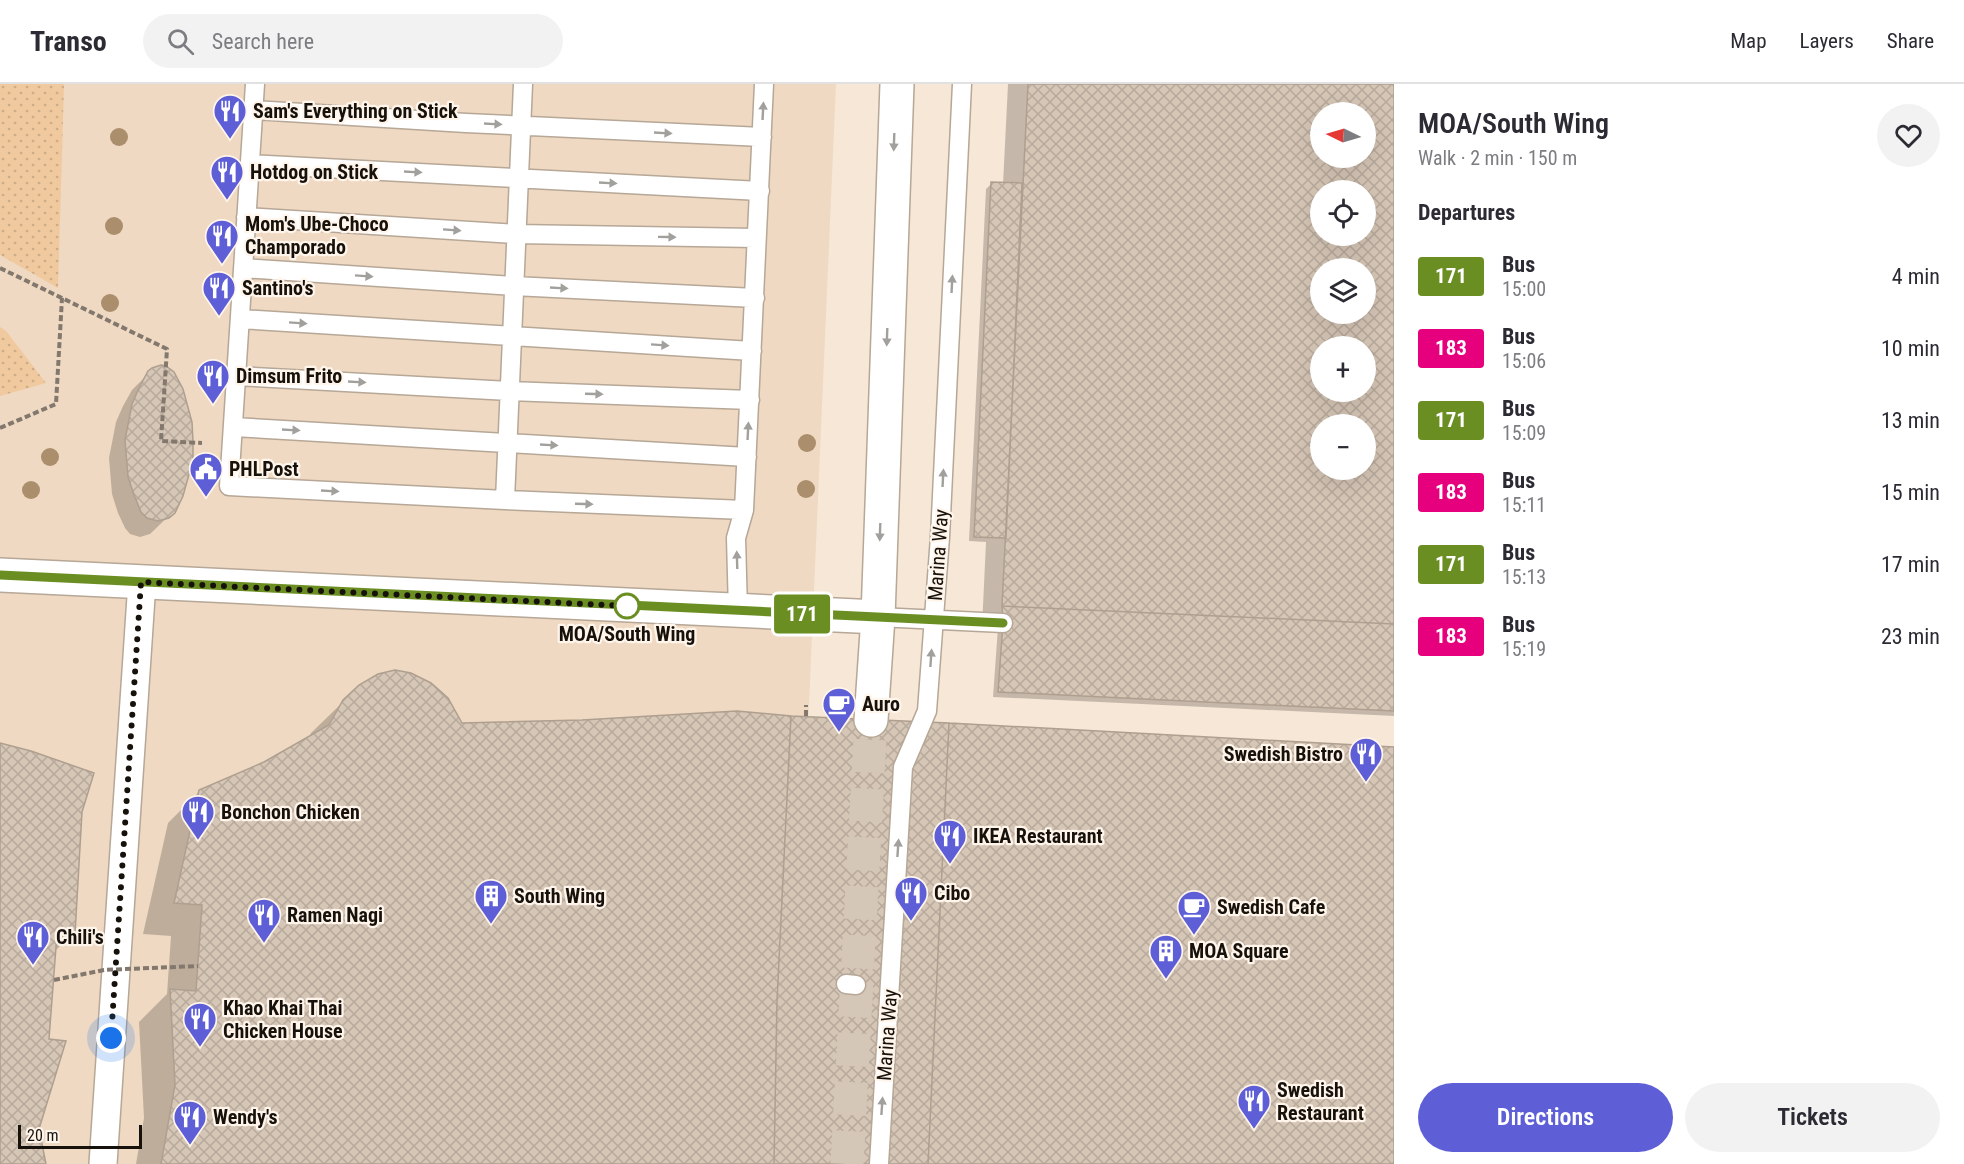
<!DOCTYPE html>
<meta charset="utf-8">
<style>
:root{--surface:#fff;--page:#f2f2f3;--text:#2b2b33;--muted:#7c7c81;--line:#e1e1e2;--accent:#5e5fd7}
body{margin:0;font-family:"Roboto Condensed",sans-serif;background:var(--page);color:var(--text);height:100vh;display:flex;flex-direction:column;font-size:22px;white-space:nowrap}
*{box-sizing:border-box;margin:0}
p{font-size:20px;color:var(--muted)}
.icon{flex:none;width:33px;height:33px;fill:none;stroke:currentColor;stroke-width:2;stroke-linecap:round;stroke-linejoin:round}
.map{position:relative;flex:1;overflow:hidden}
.details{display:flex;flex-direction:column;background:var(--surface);width:570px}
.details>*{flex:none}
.badge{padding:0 12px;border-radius:4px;font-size:21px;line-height:39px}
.needle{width:39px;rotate:275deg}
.tools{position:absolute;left:1310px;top:18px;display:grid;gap:12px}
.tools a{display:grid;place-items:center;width:66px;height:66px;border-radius:50%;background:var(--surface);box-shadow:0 6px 24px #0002;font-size:30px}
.scale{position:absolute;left:18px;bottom:15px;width:124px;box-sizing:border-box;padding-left:6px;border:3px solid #16110b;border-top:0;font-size:16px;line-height:21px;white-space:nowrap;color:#16110b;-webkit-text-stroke:4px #fff5eb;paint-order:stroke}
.you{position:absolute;width:30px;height:30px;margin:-15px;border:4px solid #fff;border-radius:50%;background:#1a73e8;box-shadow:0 0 0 9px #1a73e833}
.map>.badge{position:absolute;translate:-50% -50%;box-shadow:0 0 0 3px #fff}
h2{padding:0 24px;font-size:22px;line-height:54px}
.round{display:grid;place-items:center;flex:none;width:63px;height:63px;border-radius:32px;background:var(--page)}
.head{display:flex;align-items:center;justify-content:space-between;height:102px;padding:0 24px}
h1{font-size:28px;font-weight:600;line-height:45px}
.primary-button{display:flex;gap:12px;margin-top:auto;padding:12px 24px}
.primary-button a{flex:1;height:69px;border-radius:36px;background:var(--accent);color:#fff;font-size:24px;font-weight:600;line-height:69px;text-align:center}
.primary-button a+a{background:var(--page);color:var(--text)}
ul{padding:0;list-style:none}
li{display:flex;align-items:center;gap:18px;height:72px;padding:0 24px}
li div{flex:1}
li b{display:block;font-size:22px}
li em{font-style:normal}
li .badge{min-width:66px;font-weight:700;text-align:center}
header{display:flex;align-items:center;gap:36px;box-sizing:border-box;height:84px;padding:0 30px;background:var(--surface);border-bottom:2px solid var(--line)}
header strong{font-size:28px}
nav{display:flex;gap:33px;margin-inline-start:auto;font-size:21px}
.search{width:420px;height:54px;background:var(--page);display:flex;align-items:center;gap:15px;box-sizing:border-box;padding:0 21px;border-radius:33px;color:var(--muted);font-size:22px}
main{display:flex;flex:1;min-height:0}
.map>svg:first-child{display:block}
</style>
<header>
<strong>Transo</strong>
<div class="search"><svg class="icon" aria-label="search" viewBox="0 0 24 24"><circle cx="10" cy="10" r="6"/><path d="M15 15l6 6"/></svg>Search here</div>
<nav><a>Map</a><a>Layers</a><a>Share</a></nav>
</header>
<main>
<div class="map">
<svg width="1394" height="1080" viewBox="0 0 1394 1080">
<defs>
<pattern id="grass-dots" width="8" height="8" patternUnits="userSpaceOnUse" patternTransform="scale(1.5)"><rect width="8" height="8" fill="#f0c99f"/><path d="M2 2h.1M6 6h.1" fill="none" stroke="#cdac88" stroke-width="1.8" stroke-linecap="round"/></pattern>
<pattern id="building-cross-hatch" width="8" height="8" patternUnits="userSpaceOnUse" patternTransform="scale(1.5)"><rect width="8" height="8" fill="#d6c6b6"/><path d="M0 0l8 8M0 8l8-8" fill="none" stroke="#b7a99b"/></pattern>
</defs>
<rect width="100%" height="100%" fill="#f7e7d6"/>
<!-- built -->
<path fill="#efd9c2" d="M 0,0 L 836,0 L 789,1080 L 0,1080 Z"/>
<!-- grass -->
<path fill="url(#grass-dots)" d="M 0,0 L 64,0 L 58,204 L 0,171 Z
M 0,243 L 6,247 L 46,299 L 0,312 Z"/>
<!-- shadow -->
<path fill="#0003" fill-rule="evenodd" d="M 1008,0 L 1394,0 L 1394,632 L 993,613 L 998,543 L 982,543 L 986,458 L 969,457 L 986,105 L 992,99 L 1003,100 ZM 1320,28 L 1365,28 L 1365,74 L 1320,74 ZM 1320,106 L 1365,106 L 1365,152 L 1320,152 ZM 1320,184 L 1365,184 L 1365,230 L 1320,230 ZM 1320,262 L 1365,262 L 1365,308 L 1320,308 ZM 1320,340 L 1365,340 L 1365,386 L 1320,386 Z
M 153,285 L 173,428 L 150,450 L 140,453 L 130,450 L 125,444 L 118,429 L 112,410 L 109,374 L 116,338 L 123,322 L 132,306 Z
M 344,617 L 461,640 L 791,633 L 1394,1080 L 136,1080 L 144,1034 L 139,938 L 167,910 L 171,852 L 143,850 L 168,739 L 200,707 L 265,679 L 309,654 L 311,649 Z
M 0,661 L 81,728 L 73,849 L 54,868 L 38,1045 L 44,1080 L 0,1080 Z"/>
<!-- building -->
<path fill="url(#building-cross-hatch)" stroke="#ae9f8f" stroke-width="1.5" fill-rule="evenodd" d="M 1028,0 L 1394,0 L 1394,540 L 1002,522 ZM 1320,28 L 1365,28 L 1365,74 L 1320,74 ZM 1320,106 L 1365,106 L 1365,152 L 1320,152 ZM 1320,184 L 1365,184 L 1365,230 L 1320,230 ZM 1320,262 L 1365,262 L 1365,308 L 1320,308 ZM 1320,340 L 1365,340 L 1365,386 L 1320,386 Z
M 991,98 L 1022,99 L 1006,454 L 974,453 Z
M 161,281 L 166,282 L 174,288 L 183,305 L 192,338 L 193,357 L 193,376 L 183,412 L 175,429 L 169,434 L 158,437 L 147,434 L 141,428 L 134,411 L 128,393 L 125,356 L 132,320 L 139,304 L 148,287 L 152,284 Z
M 1002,522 L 1394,540 L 1394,627 L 998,608 L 1003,539 Z
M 395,586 L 411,589 L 431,599 L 448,614 L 462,639 L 582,636 L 737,627 L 791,632 L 777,917 L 774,1080 L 161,1080 L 175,1001 L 170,905 L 196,907 L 202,821 L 174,819 L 199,706 L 264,678 L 329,641 L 343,616 L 359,601 L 378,590 Z
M 791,632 L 949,639 L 928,1080 L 774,1080 L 777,917 Z
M 949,639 L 1394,663 L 1394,1080 L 928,1080 Z
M 0,659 L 31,667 L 94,689 L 82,728 L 75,850 L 57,850 L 49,955 L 66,957 L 39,1045 L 46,1080 L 0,1080 Z"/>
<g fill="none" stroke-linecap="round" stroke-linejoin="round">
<!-- minor-tunnel -->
<path stroke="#d5c7b8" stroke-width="33" stroke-dasharray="33 16" stroke-linecap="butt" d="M 847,1080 L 871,636"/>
<!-- service casing -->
<g stroke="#b6a797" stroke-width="21">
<path id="service" d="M 255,0 L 229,402 L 505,416 L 744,426
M 253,26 L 466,39 L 762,53
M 250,80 L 760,107
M 246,133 L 516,150 L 756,154
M 243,184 L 514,202 L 755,214
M 240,235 L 752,267
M 236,292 L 509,307 L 750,316
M 233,343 L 747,373
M 505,416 L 523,0
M 738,527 L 736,454 L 744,426 L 764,0
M 878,533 L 1003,539
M 846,900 L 856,901
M 879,1080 L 903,683 L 927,627 L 940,453 L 962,0"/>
</g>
<!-- pedestrian casing -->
<g stroke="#b6a797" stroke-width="30">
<path id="pedestrian" d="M 103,1080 L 142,498"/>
</g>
<!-- minor casing -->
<g stroke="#b6a797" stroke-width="36">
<path id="minor" d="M 0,491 L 878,533
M 871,636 L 878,533 L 897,0"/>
</g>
<!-- path -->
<path stroke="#83786d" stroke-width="4" stroke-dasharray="6 3" stroke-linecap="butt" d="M 0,184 L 167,265 L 161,357 L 202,359
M 0,344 L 56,320 L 62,214
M 806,632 L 806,621"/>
<!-- service -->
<use href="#service" stroke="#fff" stroke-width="18"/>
<!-- pedestrian -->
<use href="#pedestrian" stroke="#fff" stroke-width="27"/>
<!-- minor -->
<use href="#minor" stroke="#fff" stroke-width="33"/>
<!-- path-bridge -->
<path stroke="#83786d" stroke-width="4" stroke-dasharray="6 3" stroke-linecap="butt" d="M 54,896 L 104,886 L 198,882"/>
</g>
<!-- trees -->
<g fill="#ab8f6d">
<circle cx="119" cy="53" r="9"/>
<circle cx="114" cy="142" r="9"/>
<circle cx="110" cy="219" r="9"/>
<circle cx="807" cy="359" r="9"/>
<circle cx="50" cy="373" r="9"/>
<circle cx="806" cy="405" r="9"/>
<circle cx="31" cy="406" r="9"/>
</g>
<!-- one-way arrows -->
<defs><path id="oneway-solid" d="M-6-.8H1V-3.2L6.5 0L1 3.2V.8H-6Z" transform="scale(1.5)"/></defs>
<g fill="#a2a09d">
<use href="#oneway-solid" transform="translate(763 27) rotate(-87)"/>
<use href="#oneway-solid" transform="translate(493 40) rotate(3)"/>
<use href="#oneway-solid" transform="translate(663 49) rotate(3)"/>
<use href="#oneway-solid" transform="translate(894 58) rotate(92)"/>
<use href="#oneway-solid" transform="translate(413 88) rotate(3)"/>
<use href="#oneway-solid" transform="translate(608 99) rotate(3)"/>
<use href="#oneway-solid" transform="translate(452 146) rotate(4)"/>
<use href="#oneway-solid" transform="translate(667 153) rotate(1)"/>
<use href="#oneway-solid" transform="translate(364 192) rotate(4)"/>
<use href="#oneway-solid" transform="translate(952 200) rotate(-87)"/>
<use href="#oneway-solid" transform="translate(559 204) rotate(3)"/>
<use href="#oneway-solid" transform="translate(298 239) rotate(4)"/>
<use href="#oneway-solid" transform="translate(887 253) rotate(92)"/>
<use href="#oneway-solid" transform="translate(660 261) rotate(4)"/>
<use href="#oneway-solid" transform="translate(357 298) rotate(3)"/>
<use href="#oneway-solid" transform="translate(594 310) rotate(2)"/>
<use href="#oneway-solid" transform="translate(291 346) rotate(3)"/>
<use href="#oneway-solid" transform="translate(748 347) rotate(-87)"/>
<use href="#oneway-solid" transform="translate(549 361) rotate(3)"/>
<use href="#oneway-solid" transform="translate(943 394) rotate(-87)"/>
<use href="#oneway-solid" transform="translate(330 407) rotate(3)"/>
<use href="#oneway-solid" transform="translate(584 420) rotate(2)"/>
<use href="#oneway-solid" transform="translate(880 448) rotate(92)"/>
<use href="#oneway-solid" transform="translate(737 476) rotate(-92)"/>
<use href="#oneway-solid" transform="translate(931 574) rotate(-86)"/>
<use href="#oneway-solid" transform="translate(898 764) rotate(-86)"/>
<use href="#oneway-solid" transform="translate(882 1022) rotate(-86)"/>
</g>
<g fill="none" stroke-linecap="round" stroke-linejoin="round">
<!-- line casing -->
<g stroke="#fff" stroke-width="14">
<path id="line" d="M 0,491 L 1003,539"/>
</g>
<!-- line -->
<use href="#line" stroke="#6b8e23" stroke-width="9"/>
<!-- walk -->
<path stroke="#16110b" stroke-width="6" stroke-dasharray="0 10.8" d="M 111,954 L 141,498 L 627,522"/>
</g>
<!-- icons -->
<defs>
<g id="restaurant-pin" transform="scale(1.725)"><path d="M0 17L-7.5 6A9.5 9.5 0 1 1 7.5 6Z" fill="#5e5fd7" stroke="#fff5eb"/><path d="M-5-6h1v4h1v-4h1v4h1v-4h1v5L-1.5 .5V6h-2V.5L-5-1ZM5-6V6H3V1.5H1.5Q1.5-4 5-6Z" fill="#fff"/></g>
<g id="civic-pin" transform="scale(1.725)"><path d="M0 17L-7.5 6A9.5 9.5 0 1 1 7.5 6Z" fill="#5e5fd7" stroke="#fff5eb"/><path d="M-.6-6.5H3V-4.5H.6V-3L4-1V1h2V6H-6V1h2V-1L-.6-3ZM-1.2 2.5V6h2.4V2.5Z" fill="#fff"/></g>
<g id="cafe-pin" transform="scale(1.725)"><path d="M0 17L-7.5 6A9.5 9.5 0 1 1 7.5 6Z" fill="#5e5fd7" stroke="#fff5eb"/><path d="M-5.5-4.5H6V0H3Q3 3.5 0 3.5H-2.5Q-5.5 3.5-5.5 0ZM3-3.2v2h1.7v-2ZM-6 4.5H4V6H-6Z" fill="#fff"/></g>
<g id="building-pin" transform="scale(1.725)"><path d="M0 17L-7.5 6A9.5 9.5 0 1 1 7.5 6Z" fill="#5e5fd7" stroke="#fff5eb"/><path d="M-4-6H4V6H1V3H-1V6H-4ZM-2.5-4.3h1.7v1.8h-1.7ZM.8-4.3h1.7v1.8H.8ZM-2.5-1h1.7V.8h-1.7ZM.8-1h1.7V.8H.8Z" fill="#fff"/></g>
</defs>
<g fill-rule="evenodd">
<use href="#restaurant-pin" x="230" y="27"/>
<use href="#restaurant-pin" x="227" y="88"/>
<use href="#restaurant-pin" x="222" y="152"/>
<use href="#restaurant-pin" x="219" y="204"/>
<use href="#restaurant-pin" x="213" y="292"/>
<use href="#civic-pin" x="206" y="385"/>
<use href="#cafe-pin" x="839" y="620"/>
<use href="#restaurant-pin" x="1366" y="670"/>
<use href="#restaurant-pin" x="198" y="728"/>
<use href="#restaurant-pin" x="950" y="752"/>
<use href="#restaurant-pin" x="911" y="809"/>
<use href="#building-pin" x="491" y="812"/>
<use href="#cafe-pin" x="1194" y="823"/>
<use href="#restaurant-pin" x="264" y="831"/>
<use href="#restaurant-pin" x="33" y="853"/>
<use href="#building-pin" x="1166" y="867"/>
<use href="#restaurant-pin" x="200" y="935"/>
<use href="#restaurant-pin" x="1254" y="1017"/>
<use href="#restaurant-pin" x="190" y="1033"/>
</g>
<!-- markers -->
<circle fill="#fff" stroke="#6b8e23" stroke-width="3" cx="627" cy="522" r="12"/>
<g text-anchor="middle" stroke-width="4.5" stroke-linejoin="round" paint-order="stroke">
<!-- poi labels -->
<g font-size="20" font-weight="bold" fill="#16110b" stroke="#fff5eb" text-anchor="start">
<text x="253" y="34">Sam's Everything on Stick</text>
<text x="250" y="95">Hotdog on Stick</text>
<text x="245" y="147">Mom's Ube-Choco<tspan x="245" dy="23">Champorado</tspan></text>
<text x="242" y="211">Santino's</text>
<text x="236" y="299">Dimsum Frito</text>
<text x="229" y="392">PHLPost</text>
<text x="862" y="627">Auro</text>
<text x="1343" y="677" text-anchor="end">Swedish Bistro</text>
<text x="221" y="735">Bonchon Chicken</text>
<text x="973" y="759">IKEA Restaurant</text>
<text x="934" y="816">Cibo</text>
<text x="514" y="819">South Wing</text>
<text x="1217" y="830">Swedish Cafe</text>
<text x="287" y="838">Ramen Nagi</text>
<text x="56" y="860">Chili's</text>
<text x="1189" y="874">MOA Square</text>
<text x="223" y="931">Khao Khai Thai<tspan x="223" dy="23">Chicken House</tspan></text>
<text x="1277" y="1013">Swedish<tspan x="1277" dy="23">Restaurant</tspan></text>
<text x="213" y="1040">Wendy's</text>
</g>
<!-- street labels -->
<g font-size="20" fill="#16110b" stroke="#fff5eb">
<text transform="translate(938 471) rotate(-86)" y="7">Marina Way</text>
<text transform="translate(887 951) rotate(-86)" y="7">Marina Way</text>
</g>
<!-- stop labels -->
<g font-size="20" font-weight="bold" fill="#16110b" stroke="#fff5eb">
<text x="627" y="557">MOA/South Wing</text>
</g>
</g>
</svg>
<div class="tools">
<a><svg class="needle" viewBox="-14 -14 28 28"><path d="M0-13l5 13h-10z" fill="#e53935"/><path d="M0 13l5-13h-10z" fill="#7c7c81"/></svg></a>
<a><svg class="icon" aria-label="locate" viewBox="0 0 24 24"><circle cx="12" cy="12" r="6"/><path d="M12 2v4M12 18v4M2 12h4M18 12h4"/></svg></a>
<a><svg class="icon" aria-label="layers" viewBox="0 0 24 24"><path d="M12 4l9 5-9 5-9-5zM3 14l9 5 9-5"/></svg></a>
<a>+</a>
<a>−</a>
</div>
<div class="scale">20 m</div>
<div class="you" style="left:111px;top:954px"></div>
<b class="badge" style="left:802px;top:530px;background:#6b8e23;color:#fff">171</b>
</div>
<section class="details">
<div class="head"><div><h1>MOA/South Wing</h1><p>Walk · 2 min · 150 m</p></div><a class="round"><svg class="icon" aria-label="heart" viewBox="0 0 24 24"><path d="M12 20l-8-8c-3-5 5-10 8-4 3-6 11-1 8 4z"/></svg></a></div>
<h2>Departures</h2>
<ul>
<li><span class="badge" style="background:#6b8e23;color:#fff">171</span><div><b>Bus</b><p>15:00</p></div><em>4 min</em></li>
<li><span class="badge" style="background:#e6007e;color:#fff">183</span><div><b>Bus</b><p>15:06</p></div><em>10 min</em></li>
<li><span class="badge" style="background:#6b8e23;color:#fff">171</span><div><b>Bus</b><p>15:09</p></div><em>13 min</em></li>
<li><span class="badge" style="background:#e6007e;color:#fff">183</span><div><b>Bus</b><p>15:11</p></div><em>15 min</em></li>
<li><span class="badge" style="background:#6b8e23;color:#fff">171</span><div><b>Bus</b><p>15:13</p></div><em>17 min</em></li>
<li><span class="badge" style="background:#e6007e;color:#fff">183</span><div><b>Bus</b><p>15:19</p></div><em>23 min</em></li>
</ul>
<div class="primary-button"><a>Directions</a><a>Tickets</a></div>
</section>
</main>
